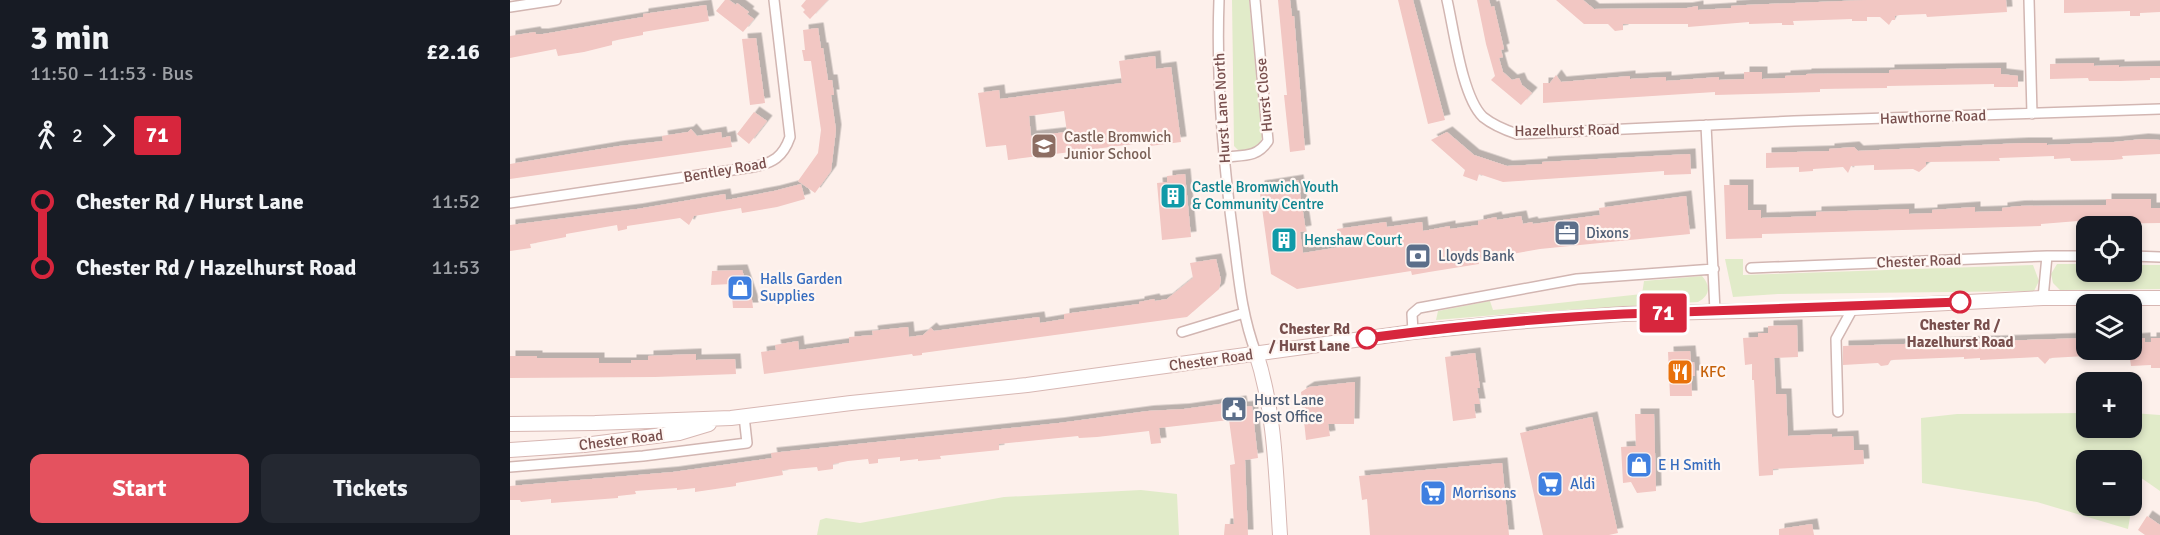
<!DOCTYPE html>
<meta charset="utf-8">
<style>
:root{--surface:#171b24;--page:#242831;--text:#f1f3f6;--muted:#9ea1a6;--accent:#e4525f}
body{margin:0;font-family:Signika,sans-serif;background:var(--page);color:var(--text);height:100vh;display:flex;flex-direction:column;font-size:22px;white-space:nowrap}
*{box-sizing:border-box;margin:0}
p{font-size:20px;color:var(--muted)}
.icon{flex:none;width:33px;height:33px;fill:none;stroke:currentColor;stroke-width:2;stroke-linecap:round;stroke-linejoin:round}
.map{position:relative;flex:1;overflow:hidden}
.drawer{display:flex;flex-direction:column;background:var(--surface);width:510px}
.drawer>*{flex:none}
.badge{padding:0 12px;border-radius:4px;font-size:21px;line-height:39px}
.controls{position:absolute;left:1566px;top:216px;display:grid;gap:12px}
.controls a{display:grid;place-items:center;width:66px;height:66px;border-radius:12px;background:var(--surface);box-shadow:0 3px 9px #0003;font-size:30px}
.map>.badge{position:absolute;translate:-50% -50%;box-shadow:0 0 0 3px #fff}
.legs{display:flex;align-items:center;gap:9px;height:66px;padding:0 30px;font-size:20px}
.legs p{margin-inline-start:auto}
.overview{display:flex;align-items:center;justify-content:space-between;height:102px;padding:0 30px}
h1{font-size:33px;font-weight:700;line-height:45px}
.button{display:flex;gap:12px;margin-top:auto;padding:12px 30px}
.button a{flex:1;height:69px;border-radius:12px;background:var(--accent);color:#fff;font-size:24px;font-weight:700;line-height:69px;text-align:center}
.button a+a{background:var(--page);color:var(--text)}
ul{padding:0 30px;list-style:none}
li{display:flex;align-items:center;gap:21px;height:66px;font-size:22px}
li i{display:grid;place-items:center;width:9px;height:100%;margin:0 8px;background:currentColor}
li i::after{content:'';width:15px;height:15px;margin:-8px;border:4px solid;border-radius:50%;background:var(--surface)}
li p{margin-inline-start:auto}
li:first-child i{background:linear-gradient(#0000 50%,currentColor 0)}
li:last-child i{background:linear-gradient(currentColor 50%,#0000 0)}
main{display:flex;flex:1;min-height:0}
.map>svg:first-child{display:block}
</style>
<main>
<section class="drawer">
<div class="overview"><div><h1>3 min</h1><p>11:50 – 11:53 · Bus</p></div><b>£2.16</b></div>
<div class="legs"><svg class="icon" aria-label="walk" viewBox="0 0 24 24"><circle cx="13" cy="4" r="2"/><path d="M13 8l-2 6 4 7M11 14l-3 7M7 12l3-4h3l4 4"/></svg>2<svg class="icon" aria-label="forward" viewBox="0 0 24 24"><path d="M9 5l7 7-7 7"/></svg><b class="badge" style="background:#d7263d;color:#fff">71</b></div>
<ul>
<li><i style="color:#d7263d"></i><b>Chester Rd / Hurst Lane</b><p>11:52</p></li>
<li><i style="color:#d7263d"></i><b>Chester Rd / Hazelhurst Road</b><p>11:53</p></li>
</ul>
<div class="button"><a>Start</a><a>Tickets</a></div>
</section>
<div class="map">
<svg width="1650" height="535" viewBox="0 0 1650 535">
<defs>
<filter id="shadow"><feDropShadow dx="5.5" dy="-5.5" stdDeviation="0" flood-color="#0004"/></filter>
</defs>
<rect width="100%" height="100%" fill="#fdf0eb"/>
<!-- green -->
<path fill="#e1ebc9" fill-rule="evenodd" d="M 722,0 L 739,0 L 752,137 C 748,152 743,150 730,152 L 724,146 Z
M 1215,259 L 1233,259 L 1233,275 L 1523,265 L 1529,281 L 1524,291 L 1268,294 L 1223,297 Z
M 1547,264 L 1576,264 L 1576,272 L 1622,272 L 1622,265 L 1650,265 L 1650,289 L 1550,290 L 1543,283 L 1541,274 Z
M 1192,276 C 1201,286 1200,296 1188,302 L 1021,312 L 926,320 L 928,311 L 980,301 L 983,310 L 1132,294 L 1134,281 Z
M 1576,413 L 1576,428 L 1622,428 L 1622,413 L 1650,415 L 1650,491 L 1627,475 L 1618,529 L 1527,502 L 1412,483 L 1411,418 L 1447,414 ZM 1622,460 L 1622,506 L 1576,506 L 1576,460 Z
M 631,490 L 667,494 L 669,535 L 307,535 L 310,520 L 316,518 L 350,523 L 494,497 Z"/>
<!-- building -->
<path fill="#f2c7c3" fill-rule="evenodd" filter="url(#shadow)" d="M 215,0 L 219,0 L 226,5 L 227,3 L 239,12 L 237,14 L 244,19 L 233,32 L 206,11 Z
M 296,0 L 318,0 L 300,19 L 293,12 L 295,10 L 291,6 Z
M 768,0 L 780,0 L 782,16 L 784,16 L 795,150 L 780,152 L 774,95 L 777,95 Z
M 888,0 L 903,0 L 935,120 L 918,124 Z
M 967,0 L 979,0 L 981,7 L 984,6 L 994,49 L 991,50 L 993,57 L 989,58 L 993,72 L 1002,80 L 1009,78 L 1012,85 L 1022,93 L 1011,105 L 981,80 L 985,76 L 976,44 Z
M 1046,0 L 1073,0 L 1084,9 L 1177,8 L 1188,6 L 1188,10 L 1221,8 L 1221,6 L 1236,5 L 1356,0 L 1496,0 L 1497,12 L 1417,17 L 1416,14 L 1390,15 L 1385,16 L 1385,20 L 1382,20 L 1379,25 L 1370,17 L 1357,17 L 1357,21 L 1342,21 L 1342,19 L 1283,21 L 1284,25 L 1272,25 L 1272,23 L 1239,24 L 1239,22 L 1178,27 L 1178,24 L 1113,24 L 1113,30 L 1105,31 L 1098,24 L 1074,24 Z
M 1554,0 L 1650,0 L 1650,12 L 1630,13 L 1630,16 L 1620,16 L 1620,11 L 1554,13 Z
M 196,5 L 199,21 L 133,32 L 133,35 L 102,41 L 102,45 L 74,52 L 48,56 L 46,49 L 0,58 L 0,36 L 25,32 L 26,34 L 33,34 L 133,17 L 133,14 Z
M 308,28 L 311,48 L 313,48 L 318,80 L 322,80 L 324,95 L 321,95 L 326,130 L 321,171 L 305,193 L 288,181 L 308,153 L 311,130 L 301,61 L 294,61 L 292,50 L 295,50 L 293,30 Z
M 246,38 L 255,103 L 240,105 L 232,39 Z
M 645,56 L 646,69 L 661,67 L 671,142 L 640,146 L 640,142 L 498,160 L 496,145 L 476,147 L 468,93 L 489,90 L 490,99 L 612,83 L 609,61 ZM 554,111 L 557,132 L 521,136 L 519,116 Z
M 1584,63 L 1584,66 L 1609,65 L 1609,67 L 1650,66 L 1650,78 L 1640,78 L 1640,80 L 1610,81 L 1579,81 L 1578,78 L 1540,79 L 1540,64 Z
M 1491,68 L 1491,74 L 1508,76 L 1508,87 L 1484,87 L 1484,84 L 1377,86 L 1377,88 L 1310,89 L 1310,92 L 1205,95 L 1205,92 L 1033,103 L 1033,83 L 1040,83 L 1046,75 L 1051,82 L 1120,76 L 1120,79 L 1156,77 L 1156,81 L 1209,77 L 1209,80 L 1234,79 L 1234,72 L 1252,72 L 1252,79 L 1275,78 L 1275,76 L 1296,75 L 1296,74 L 1379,73 L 1379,70 Z
M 244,112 L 257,121 L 239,144 L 227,134 Z
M 181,129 L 187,136 L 211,132 L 212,138 L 220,136 L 222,147 L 0,179 L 0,164 L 109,146 L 153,141 L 152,136 L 178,132 Z
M 937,132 L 964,155 L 997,166 L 1032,164 L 1032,162 L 1180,154 L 1181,174 L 1154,175 L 1154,171 L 993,182 L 969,174 L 967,181 L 953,176 L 955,170 L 921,140 Z
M 1633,139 L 1650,140 L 1650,154 L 1612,156 L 1613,159 L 1603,160 L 1561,161 L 1560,158 L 1544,159 L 1544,156 L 1489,158 L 1490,161 L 1416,162 L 1416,166 L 1409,172 L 1403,169 L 1364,170 L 1364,165 L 1341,166 L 1338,173 L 1333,167 L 1303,169 L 1303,171 L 1289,172 L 1289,167 L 1256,168 L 1256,153 L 1319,151 L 1319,149 L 1344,147 L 1348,151 L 1513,143 L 1537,143 L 1537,145 L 1604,142 Z
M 675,174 L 681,237 L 652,240 L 647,183 L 657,182 L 657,176 Z
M 788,180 L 796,231 L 790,232 L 793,253 L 830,247 L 827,229 L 876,222 L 877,227 L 912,222 L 913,231 L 940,226 L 940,229 L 968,225 L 968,221 L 986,217 L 987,220 L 1011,216 L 1013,224 L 1022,222 L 1023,224 L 1090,215 L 1089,208 L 1176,196 L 1180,234 L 1030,249 L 968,260 L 969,264 L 919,272 L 902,275 L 901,271 L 787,289 L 761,274 L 749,186 Z
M 291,184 L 295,199 L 267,207 L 232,213 L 231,208 L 184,216 L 179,225 L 170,218 L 117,226 L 117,229 L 108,231 L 107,225 L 56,234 L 56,237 L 20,244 L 21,248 L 0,251 L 0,225 L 127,209 L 215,194 L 216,200 L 264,191 Z
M 1214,185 L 1238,185 L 1238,210 L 1251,210 L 1251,218 L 1306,216 L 1306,212 L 1399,209 L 1399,214 L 1422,213 L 1422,210 L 1465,207 L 1465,212 L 1492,211 L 1492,208 L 1509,206 L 1596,205 L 1596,199 L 1641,199 L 1641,208 L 1650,208 L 1650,223 L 1589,224 L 1568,223 L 1568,221 L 1531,224 L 1531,226 L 1252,234 L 1252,238 L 1216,239 Z
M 706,259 L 711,280 L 709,289 L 677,317 L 412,353 L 412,355 L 403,356 L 402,354 L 254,374 L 251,352 L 266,350 L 265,345 L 288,341 L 289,350 L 339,343 L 339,337 L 363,335 L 362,331 L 370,330 L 398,327 L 399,337 L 413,335 L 421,328 L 424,331 L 529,317 L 530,323 L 554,319 L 554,314 L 629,304 L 629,302 L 644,299 L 645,301 L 657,299 L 683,278 L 680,263 Z
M 232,270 L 242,300 L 243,308 L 223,308 L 221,284 L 201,285 L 202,271 Z
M 1287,325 L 1288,357 L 1264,358 L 1266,394 L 1276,394 L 1278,436 L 1322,434 L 1322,437 L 1343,436 L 1344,450 L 1353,450 L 1354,464 L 1263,469 L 1263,475 L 1249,476 L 1244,380 L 1242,380 L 1242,364 L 1235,365 L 1233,338 L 1248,337 L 1248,333 L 1258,333 L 1258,326 Z
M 1576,338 L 1576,356 L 1540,358 L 1535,364 L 1528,357 L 1470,360 L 1470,358 L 1454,359 L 1454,357 L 1381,360 L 1378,365 L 1371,366 L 1368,363 L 1333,365 L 1333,346 Z
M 1635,338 L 1635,342 L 1641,342 L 1641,338 L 1650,338 L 1650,368 L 1641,368 L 1641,365 L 1621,366 L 1620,359 L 1595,359 L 1595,350 L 1622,350 L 1622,339 Z
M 1180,351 L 1181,362 L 1184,362 L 1185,376 L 1181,376 L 1182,396 L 1160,396 L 1158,352 Z
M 965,353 L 970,388 L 967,388 L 970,404 L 964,404 L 966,418 L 943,421 L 935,357 Z
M 186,354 L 186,360 L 225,359 L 226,374 L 145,377 L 0,378 L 0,356 L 27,356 L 27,358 L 89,358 L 89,363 L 121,363 L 121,360 L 138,360 L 138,356 Z
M 845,382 L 844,424 L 818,424 L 820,436 L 796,440 L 791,392 L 799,387 Z
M 731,401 L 732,407 L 742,406 L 748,458 L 735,460 L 738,535 L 714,535 L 715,524 L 724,524 L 720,465 L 725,464 L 719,420 L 649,428 L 651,443 L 641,444 L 639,431 L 587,437 L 569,438 L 568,436 L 489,444 L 489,450 L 430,456 L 431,459 L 408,461 L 408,459 L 390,461 L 390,457 L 368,459 L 368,463 L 359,464 L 358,459 L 338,461 L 323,464 L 323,469 L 308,471 L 307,467 L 272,470 L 273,475 L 226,483 L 226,486 L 185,492 L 185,488 L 167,490 L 167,488 L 125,491 L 126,494 L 108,496 L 108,498 L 41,503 L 41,499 L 11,502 L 10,500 L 0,500 L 0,486 L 163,472 L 262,458 L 261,453 L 549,423 L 638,411 L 674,409 Z
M 1125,414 L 1144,414 L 1146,491 L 1127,493 L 1121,482 L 1113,483 L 1111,447 L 1126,446 Z
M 1082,417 L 1108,533 L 1099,535 L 1033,535 L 1010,433 Z
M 992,463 L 999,535 L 860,535 L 857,499 L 852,500 L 849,476 Z
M 1637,516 L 1650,525 L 1650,535 L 1635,535 L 1628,530 Z
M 1302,524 L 1304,535 L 1269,535 L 1269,529 Z"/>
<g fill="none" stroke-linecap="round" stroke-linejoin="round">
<!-- street casing -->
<g stroke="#d2b6b2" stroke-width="12">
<path id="street" d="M 709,0 C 706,80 713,162 724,242 C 729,281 732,316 746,353
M 937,0 C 944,30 952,97 973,117 C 983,125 995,130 1007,134 L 1284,121 L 1650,109
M 1519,0 L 1522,114
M 0,7 L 46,0
M 1196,125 L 1205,311
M 715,157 C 733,155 747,158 758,141 L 745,0
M 0,203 L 243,167 C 263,163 273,157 280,137 L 264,0
M 1622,256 L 1650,257
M 1241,268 L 1537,256 L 1576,256
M 1533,298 L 1537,256
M 672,332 L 734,313
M 903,332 L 902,314 L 909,308 L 1067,279 L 1204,269
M 1328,412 L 1326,339 L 1343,308
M 0,467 L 133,456 L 237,443 L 234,416"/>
</g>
<!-- secondary casing -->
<g stroke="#d7b7b3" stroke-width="16">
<path id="secondary" d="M 746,353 C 765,411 766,475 770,535
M 0,424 L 85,423 L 221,418 L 341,403 L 517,385 L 903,332 L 1004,322 L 1113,314 L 1343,308 L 1533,298 L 1650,298
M 0,450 L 74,445 L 169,433 L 199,424"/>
</g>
<!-- street -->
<use href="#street" stroke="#fff" stroke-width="9"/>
<!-- secondary -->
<use href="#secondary" stroke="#fff" stroke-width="14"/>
</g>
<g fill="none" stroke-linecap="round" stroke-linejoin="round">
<!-- line-1 casing -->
<g stroke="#fff" stroke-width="14">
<path id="line-1" d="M 857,338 C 942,327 1028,318 1114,314 C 1226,309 1338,307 1450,302"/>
</g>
<!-- line-1 -->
<use href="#line-1" stroke="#d7263d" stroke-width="9"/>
</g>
<!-- icons -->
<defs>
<g id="school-square" transform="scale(1.35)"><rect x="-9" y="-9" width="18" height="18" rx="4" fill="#8d6e63" stroke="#fff6f2"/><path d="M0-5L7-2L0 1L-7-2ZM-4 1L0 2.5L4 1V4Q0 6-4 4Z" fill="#fff"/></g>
<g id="building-square" transform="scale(1.35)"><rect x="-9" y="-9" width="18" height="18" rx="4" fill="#0f9aa8" stroke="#fff6f2"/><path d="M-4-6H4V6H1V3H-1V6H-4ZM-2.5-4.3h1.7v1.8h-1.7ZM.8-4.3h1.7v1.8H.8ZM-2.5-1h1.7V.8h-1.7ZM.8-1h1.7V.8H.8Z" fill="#fff"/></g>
<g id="office-square" transform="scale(1.35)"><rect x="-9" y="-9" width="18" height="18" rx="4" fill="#5c6f8a" stroke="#fff6f2"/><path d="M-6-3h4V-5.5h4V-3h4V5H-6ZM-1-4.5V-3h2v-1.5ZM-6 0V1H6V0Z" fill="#fff"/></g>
<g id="bank-square" transform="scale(1.35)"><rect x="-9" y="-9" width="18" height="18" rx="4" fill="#5c6f8a" stroke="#fff6f2"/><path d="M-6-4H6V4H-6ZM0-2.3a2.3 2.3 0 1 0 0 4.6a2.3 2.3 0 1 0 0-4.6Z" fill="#fff"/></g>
<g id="shop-square" transform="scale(1.35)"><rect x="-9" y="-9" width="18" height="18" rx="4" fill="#3f7fe0" stroke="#fff6f2"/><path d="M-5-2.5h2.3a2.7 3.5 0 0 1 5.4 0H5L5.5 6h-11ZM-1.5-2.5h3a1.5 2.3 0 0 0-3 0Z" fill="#fff"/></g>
<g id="restaurant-square" transform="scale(1.35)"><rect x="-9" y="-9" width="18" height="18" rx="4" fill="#e8710a" stroke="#fff6f2"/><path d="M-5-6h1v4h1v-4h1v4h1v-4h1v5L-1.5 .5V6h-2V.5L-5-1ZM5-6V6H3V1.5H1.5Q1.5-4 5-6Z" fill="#fff"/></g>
<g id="civic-square" transform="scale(1.35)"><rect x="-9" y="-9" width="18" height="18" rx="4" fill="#5c6f8a" stroke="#fff6f2"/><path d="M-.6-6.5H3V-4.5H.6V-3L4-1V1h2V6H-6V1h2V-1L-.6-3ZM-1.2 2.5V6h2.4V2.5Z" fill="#fff"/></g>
<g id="supermarket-square" transform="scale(1.35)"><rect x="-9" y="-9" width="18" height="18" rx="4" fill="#3f7fe0" stroke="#fff6f2"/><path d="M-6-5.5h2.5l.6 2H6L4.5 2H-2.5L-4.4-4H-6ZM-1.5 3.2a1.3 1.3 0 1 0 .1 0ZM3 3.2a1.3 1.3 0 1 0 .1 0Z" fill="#fff"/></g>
</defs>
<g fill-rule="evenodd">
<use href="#school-square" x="534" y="146"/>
<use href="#building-square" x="663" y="196"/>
<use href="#office-square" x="1057" y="233"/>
<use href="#building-square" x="774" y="240"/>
<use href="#bank-square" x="908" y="256"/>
<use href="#shop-square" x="230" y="288"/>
<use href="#restaurant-square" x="1170" y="372"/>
<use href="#civic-square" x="724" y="409"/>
<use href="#shop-square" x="1129" y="465"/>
<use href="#supermarket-square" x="1040" y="484"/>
<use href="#supermarket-square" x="923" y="493"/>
</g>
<!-- markers -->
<g fill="#fff" stroke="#d7263d" stroke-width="3">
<circle cx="1450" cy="302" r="10"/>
<circle cx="857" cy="338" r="10"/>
</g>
<g text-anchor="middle" stroke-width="4.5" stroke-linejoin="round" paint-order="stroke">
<!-- street labels -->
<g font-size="15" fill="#784f4d" stroke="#fff6f2">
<text transform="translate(754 95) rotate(-95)" y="5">Hurst Close</text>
<text transform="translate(712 108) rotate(-93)" y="5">Hurst Lane North</text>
<text transform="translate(1423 117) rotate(-2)" y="5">Hawthorne Road</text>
<text transform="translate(1057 130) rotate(-1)" y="5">Hazelhurst Road</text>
<text transform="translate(215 170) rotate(-10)" y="5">Bentley Road</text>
<text transform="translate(1409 261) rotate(-2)" y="5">Chester Road</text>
<text transform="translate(701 360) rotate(-8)" y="5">Chester Road</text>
<text transform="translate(111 440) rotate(-7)" y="5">Chester Road</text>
</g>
<!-- education labels -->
<g font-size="15" fill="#785e54" stroke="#fff6f2" text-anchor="start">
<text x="554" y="142">Castle Bromwich<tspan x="554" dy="17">Junior School</tspan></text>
</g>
<!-- culture labels -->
<g font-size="15" fill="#0d838f" stroke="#fff6f2" text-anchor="start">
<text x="682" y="192">Castle Bromwich Youth<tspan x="682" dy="17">&amp; Community Centre</tspan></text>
<text x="794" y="245">Henshaw Court</text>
</g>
<!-- service labels -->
<g font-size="15" fill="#4e5e75" stroke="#fff6f2" text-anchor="start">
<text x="1076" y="238">Dixons</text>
<text x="928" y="261">Lloyds Bank</text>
<text x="744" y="405">Hurst Lane<tspan x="744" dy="17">Post Office</tspan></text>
</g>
<!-- shop labels -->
<g font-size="15" fill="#366cbe" stroke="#fff6f2" text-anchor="start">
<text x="250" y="284">Halls Garden<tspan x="250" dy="17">Supplies</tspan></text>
<text x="1148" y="470">E H Smith</text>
<text x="1060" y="489">Aldi</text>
<text x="942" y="498">Morrisons</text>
</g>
<!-- stop labels -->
<g font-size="15" font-weight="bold" fill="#784f4d" stroke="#fff6f2">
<text x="1450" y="330">Chester Rd /<tspan x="1450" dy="17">Hazelhurst Road</tspan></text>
<text x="840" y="334" text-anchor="end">Chester Rd<tspan x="840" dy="17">/ Hurst Lane</tspan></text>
</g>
<!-- food labels -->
<g font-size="15" fill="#c56008" stroke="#fff6f2" text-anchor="start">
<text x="1190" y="377">KFC</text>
</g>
</g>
</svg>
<div class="controls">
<a><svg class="icon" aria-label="locate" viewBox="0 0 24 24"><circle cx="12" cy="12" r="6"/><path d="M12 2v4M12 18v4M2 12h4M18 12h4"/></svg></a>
<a><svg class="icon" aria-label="layers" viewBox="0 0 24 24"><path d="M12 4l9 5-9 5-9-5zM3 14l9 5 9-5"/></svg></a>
<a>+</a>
<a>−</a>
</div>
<b class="badge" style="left:1153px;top:313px;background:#d7263d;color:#fff">71</b>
</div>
</main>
